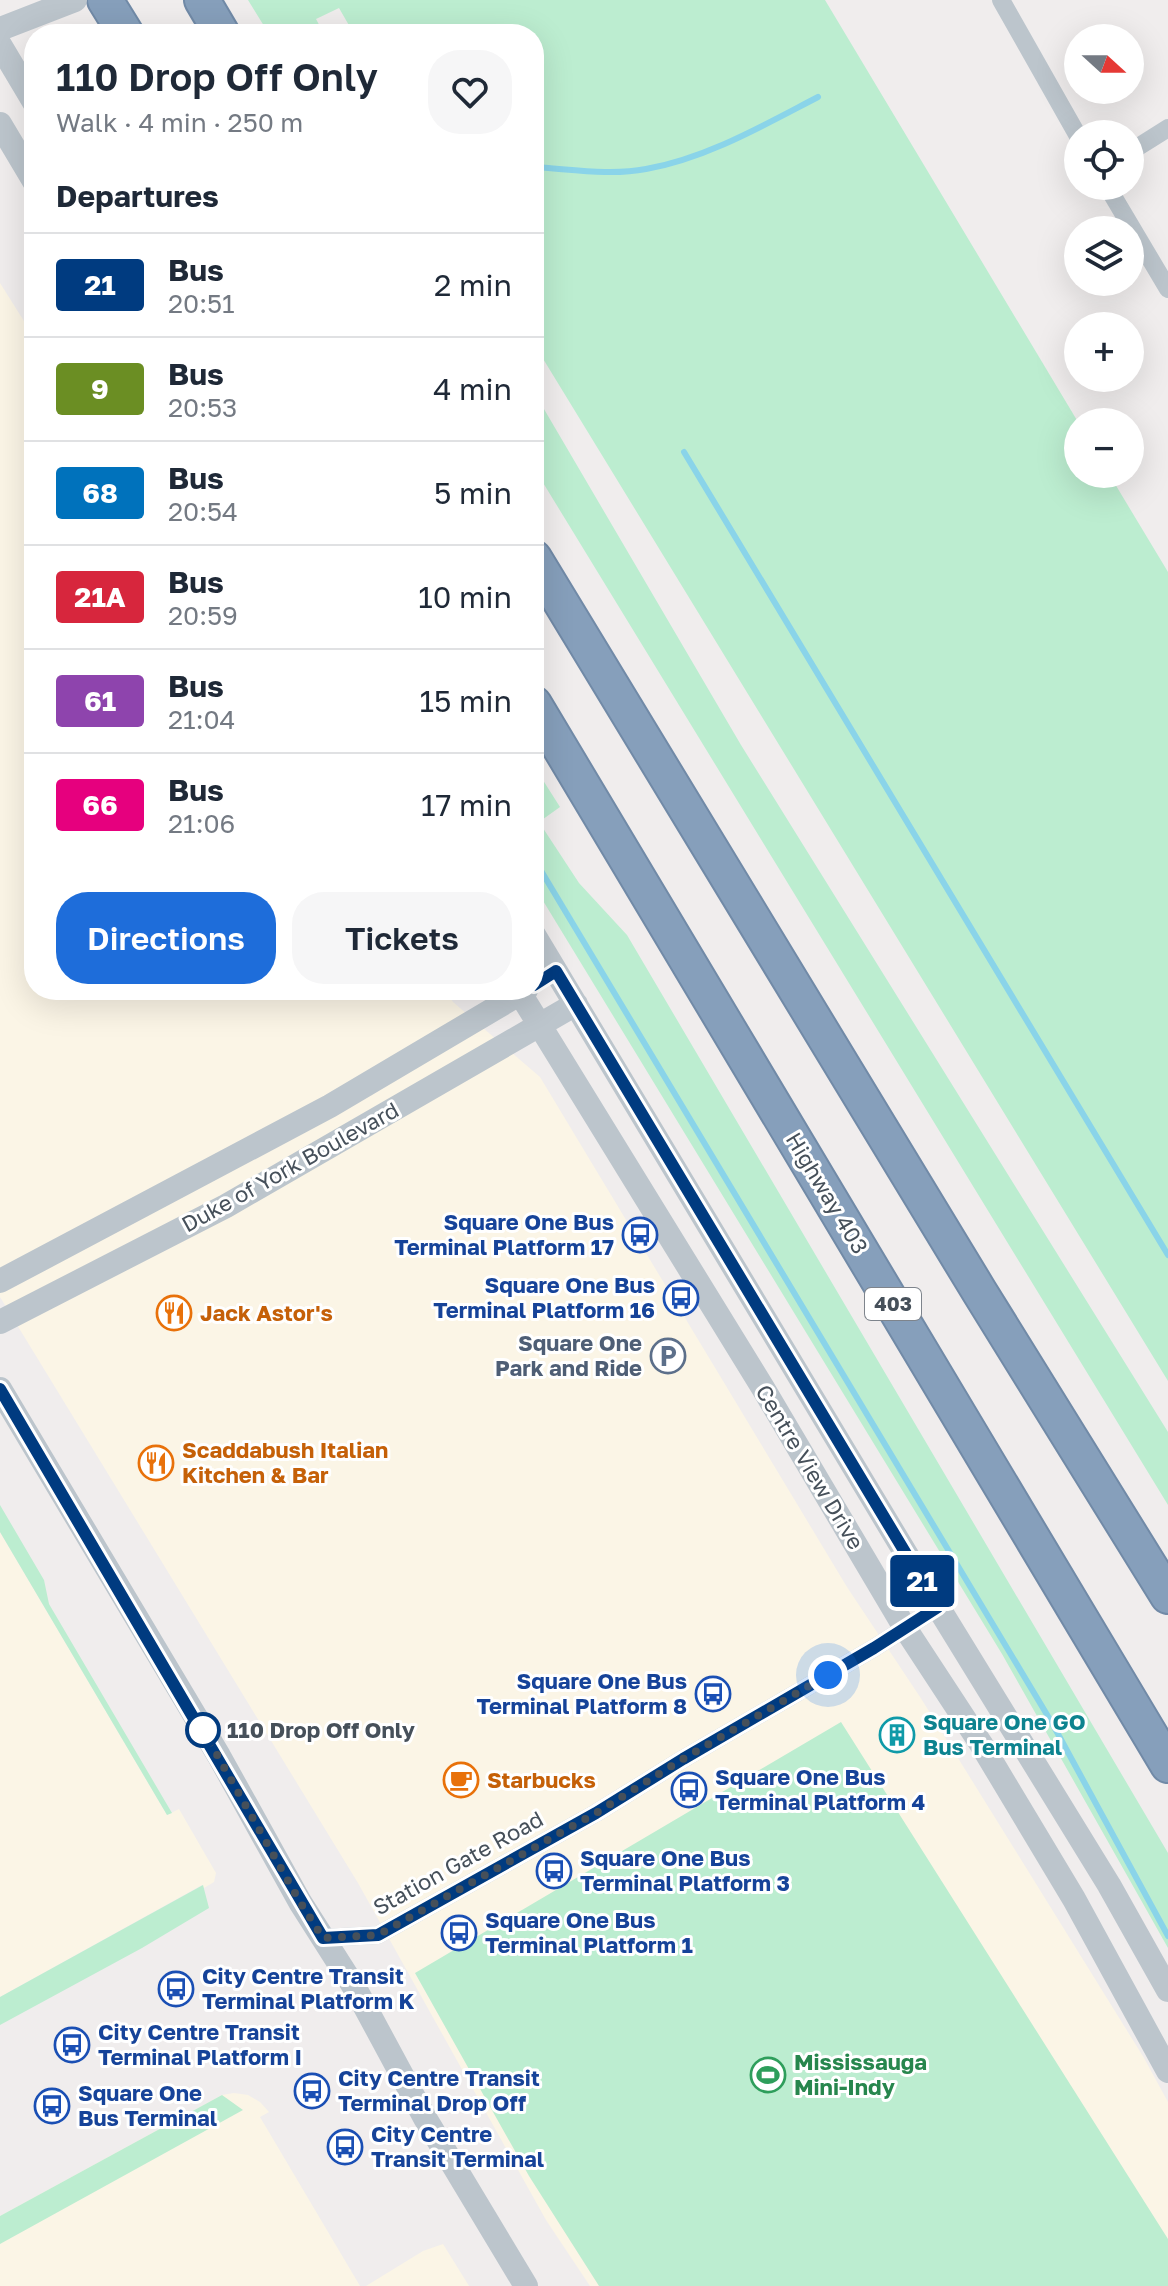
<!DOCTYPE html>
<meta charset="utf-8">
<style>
:root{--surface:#fff;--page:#f6f6f7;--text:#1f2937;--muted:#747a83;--line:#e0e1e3;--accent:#1e6dda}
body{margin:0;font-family:"Golos Text",sans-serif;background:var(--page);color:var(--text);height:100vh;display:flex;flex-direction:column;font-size:30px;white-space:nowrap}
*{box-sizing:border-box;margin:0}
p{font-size:26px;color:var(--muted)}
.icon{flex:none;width:44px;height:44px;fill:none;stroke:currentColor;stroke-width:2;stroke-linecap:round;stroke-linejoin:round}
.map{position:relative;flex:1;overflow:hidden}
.panel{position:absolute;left:24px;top:24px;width:520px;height:976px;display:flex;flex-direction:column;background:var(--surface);border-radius:32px;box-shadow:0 8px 32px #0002}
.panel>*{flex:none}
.badge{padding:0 16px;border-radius:6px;font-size:28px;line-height:52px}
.needle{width:52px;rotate:111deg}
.tools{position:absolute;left:1064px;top:24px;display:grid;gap:16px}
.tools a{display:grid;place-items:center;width:80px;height:80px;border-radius:50%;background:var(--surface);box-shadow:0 8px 32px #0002;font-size:40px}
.you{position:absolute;width:40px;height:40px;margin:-20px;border:6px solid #fff;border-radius:50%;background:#1a73e8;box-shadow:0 0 0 12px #1a73e833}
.map>.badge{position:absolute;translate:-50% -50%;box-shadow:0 0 0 4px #fff}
h2{padding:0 32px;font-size:30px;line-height:72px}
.round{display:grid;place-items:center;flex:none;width:84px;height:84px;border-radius:32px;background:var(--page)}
.summary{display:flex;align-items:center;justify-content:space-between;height:136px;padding:0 32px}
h1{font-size:38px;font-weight:600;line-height:60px}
.primary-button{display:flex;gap:16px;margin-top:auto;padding:16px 32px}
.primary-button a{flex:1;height:92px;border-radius:32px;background:var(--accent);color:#fff;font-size:32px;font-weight:600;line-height:92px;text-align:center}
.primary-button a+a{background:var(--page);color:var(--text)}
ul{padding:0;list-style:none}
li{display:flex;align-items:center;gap:24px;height:104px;padding:0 32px;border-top:2px solid var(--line)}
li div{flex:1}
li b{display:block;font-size:30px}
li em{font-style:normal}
li .badge{min-width:88px;font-weight:700;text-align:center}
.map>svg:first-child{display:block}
</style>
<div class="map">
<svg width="1168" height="2286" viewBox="0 0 1168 2286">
<rect width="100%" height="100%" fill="#f0eded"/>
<!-- commercial -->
<path fill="#fbf5e6" d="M 0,283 L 34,337 L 34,990 L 445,990 L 453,1002 L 540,1077 L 847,1587 L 922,1700 L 1144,2058 L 1168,2102 L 1168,2286 L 590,2286 L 546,2220 L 358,1883 L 0,1297 Z
M 0,1532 L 167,1815 L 179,1809 L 216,1873 L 214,1882 L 204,1888 L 202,1885 L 0,1997 Z
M 234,2093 L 248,2095 L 260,2102 L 269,2112 L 260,2117 L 360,2286 L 0,2286 L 0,2216 L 222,2095 Z
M 443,2244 L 469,2286 L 366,2286 L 423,2251 Z"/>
<!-- green -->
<path fill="#bcedd0" d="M 248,0 L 825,0 L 1078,422 L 1078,474 L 1109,474 L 1168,572 L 1168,1381 L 534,344 L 534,34 L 354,34 L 339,8 L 316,19 L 324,34 L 269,34 Z
M 534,392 L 741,745 L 1168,1432 L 1168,1505 L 534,468 Z
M 534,766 L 560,807 L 539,822 L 579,883 L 627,935 L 1168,1853 L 1168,1948 L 1002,1654 L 534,886 Z
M 0,1505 L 44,1580 L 49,1604 L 172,1813 L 167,1815 L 0,1532 Z
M 841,1722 L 1168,2239 L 1168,2286 L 599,2286 L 529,2176 L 415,1973 Z
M 203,1885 L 209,1908 L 142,1948 L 0,2025 L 0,1997 Z
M 222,2095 L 243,2110 L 0,2244 L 0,2216 Z"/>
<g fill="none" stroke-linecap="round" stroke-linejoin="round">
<!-- stream -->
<path stroke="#8ad4e9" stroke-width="6" d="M 534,167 C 570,169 610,176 646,169 C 707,158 764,125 818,97
M 684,452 L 1168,1255
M 534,859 L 1052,1723 L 1168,1936"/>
<!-- motorway casing -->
<g stroke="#718aa7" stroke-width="38">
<path id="motorway" d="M 105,0 L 126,34
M 202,0 L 222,34
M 534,558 L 979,1291 L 1168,1596
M 534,704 L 1168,1765"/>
</g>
<!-- minor -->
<path stroke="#bcc5cc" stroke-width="18" d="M 1001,0 L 1078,136
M 1130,152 L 1168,128
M 1107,186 L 1168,289
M 323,1938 L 378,1935 L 596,1813 L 683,1759 L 874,1648 L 938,1607"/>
<!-- tertiary -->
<path stroke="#bcc5cc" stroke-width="24" d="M 0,29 L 75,0
M 0,45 L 34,102
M 0,124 L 34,181
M 534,935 L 938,1607 L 1109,1885 L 1168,1990
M 518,990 L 763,1388 L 905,1628 L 981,1744 L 1074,1899 L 1168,2071
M 0,1281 L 330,1106 L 526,990
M 0,1322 L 226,1206 L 576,1004
M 0,1389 L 219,1756 L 300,1902 L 356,1990 L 425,2118 L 526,2286"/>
<!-- motorway -->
<use href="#motorway" stroke="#869fbb" stroke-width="34"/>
</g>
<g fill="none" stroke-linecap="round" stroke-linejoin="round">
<!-- line casing -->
<g stroke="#fff" stroke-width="18">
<path id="line" d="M 0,1389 L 323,1938 L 378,1935 L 596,1813 L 683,1759 L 874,1648 L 938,1607 L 556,971 L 534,985"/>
</g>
<!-- line -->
<use href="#line" stroke="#003b80" stroke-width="12"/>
<!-- walk -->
<path stroke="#46505a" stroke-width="8" stroke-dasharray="0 14.4" d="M 203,1730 L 300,1902 L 323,1938 L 378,1935 L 596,1813 L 683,1759 L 828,1675"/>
</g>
<!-- icons -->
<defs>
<g id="bus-ring" transform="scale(1.8)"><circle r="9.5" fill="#fff" stroke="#1a4fb4" stroke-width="1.5"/><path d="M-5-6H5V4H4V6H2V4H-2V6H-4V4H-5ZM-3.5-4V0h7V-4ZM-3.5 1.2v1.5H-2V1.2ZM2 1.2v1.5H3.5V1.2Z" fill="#1a4fb4"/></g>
<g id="restaurant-ring" transform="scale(1.8)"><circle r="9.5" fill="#fff" stroke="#e8710a" stroke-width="1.5"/><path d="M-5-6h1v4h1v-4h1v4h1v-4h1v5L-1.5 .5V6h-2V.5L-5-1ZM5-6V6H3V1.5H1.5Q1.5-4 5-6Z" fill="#e8710a"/></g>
<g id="parking-ring" transform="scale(1.8)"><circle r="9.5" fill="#fff" stroke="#5c6f8a" stroke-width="1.5"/><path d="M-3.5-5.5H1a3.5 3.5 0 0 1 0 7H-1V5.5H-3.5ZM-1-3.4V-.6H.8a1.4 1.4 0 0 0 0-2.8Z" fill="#5c6f8a"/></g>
<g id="building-ring" transform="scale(1.8)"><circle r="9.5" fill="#fff" stroke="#0f9aa8" stroke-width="1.5"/><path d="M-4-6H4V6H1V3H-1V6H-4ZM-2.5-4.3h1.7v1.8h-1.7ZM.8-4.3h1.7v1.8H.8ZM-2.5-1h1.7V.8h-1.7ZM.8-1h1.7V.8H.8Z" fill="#0f9aa8"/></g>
<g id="cafe-ring" transform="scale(1.8)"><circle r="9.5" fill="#fff" stroke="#e8710a" stroke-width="1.5"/><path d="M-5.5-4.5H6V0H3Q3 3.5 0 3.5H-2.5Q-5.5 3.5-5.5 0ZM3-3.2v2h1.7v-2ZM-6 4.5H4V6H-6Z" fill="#e8710a"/></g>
<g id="stadium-ring" transform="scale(1.8)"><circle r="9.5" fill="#fff" stroke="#2e9e5b" stroke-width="1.5"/><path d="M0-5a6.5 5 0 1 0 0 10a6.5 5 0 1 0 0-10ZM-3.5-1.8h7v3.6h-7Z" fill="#2e9e5b"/></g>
</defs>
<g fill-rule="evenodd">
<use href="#bus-ring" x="640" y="1235"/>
<use href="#bus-ring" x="681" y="1298"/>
<use href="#restaurant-ring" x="174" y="1313"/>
<use href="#parking-ring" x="668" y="1356"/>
<use href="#restaurant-ring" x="156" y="1463"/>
<use href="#bus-ring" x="713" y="1694"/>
<use href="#building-ring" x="897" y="1735"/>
<use href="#cafe-ring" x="461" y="1780"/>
<use href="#bus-ring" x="689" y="1790"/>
<use href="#bus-ring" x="554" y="1871"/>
<use href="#bus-ring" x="459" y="1933"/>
<use href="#bus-ring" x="176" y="1989"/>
<use href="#bus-ring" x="72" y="2045"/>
<use href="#stadium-ring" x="768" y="2075"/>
<use href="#bus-ring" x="312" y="2091"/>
<use href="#bus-ring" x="52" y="2106"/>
<use href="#bus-ring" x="345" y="2147"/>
</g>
<!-- markers -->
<circle fill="#fff" stroke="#003b80" stroke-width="4" cx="203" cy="1730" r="16"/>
<g text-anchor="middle" stroke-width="6" stroke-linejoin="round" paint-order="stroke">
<!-- shield labels -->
<rect fill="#fff" stroke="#7e848c" stroke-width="2" x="865" y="1288" width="56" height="32" rx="6"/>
<g font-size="20" font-weight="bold" fill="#46505a">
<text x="893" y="1311">403</text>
</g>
<!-- street labels -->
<g font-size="22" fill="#46505a" stroke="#fff">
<text transform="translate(290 1167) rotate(-29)" y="8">Duke of York Boulevard</text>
<text transform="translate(827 1193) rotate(59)" y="8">Highway 403</text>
<text transform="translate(810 1467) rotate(59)" y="8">Centre View Drive</text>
<text transform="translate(458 1863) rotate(-29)" y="8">Station Gate Road</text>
</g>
<!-- transit labels -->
<g font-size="22" font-weight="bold" fill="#164399" stroke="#fff" text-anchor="start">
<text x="614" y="1230" text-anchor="end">Square One Bus<tspan x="614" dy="25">Terminal Platform 17</tspan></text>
<text x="655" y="1293" text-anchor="end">Square One Bus<tspan x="655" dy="25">Terminal Platform 16</tspan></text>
<text x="687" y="1689" text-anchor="end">Square One Bus<tspan x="687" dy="25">Terminal Platform 8</tspan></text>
<text x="715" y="1785">Square One Bus<tspan x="715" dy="25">Terminal Platform 4</tspan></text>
<text x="580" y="1866">Square One Bus<tspan x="580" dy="25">Terminal Platform 3</tspan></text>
<text x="485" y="1928">Square One Bus<tspan x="485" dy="25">Terminal Platform 1</tspan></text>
<text x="202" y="1984">City Centre Transit<tspan x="202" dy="25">Terminal Platform K</tspan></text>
<text x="98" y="2040">City Centre Transit<tspan x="98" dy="25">Terminal Platform I</tspan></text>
<text x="338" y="2086">City Centre Transit<tspan x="338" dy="25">Terminal Drop Off</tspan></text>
<text x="78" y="2101">Square One<tspan x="78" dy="25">Bus Terminal</tspan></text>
<text x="371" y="2142">City Centre<tspan x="371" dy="25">Transit Terminal</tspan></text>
</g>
<!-- food labels -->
<g font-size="22" font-weight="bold" fill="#c56008" stroke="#fff" text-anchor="start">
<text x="200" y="1321">Jack Astor's</text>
<text x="182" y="1458">Scaddabush Italian<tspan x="182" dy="25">Kitchen &amp; Bar</tspan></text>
<text x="487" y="1788">Starbucks</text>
</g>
<!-- service labels -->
<g font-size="22" font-weight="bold" fill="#4e5e75" stroke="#fff" text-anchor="end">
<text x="642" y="1351">Square One<tspan x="642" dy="25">Park and Ride</tspan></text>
</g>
<!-- culture labels -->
<g font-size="22" font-weight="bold" fill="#0d838f" stroke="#fff" text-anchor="start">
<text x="923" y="1730">Square One GO<tspan x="923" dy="25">Bus Terminal</tspan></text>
</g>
<!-- stop labels -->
<g font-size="22" font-weight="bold" fill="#46505a" stroke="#fff" text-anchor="start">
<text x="227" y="1738">110 Drop Off Only</text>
</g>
<!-- leisure labels -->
<g font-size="22" font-weight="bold" fill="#27864d" stroke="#fff" text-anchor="start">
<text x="794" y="2070">Mississauga<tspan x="794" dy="25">Mini-Indy</tspan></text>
</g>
</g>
</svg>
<div class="tools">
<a><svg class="needle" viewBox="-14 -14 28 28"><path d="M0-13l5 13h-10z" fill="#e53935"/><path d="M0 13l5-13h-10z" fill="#747a83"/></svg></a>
<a><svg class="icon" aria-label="locate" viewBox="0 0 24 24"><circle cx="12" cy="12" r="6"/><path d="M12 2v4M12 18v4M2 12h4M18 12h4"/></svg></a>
<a><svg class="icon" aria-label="layers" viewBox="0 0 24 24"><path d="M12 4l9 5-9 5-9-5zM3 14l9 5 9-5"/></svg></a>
<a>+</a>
<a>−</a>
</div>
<div class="you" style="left:828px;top:1675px"></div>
<b class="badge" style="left:922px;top:1581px;background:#003b80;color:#fff">21</b>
<section class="panel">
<div class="summary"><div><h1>110 Drop Off Only</h1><p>Walk · 4 min · 250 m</p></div><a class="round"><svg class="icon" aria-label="heart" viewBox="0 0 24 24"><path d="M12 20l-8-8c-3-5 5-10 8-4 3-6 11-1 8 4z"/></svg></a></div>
<h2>Departures</h2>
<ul>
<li><span class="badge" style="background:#003b80;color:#fff">21</span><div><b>Bus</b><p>20:51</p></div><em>2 min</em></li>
<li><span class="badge" style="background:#6b8e23;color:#fff">9</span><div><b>Bus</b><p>20:53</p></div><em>4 min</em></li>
<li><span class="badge" style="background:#0072bc;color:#fff">68</span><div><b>Bus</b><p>20:54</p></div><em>5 min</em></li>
<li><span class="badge" style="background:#d7263d;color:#fff">21A</span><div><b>Bus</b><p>20:59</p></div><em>10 min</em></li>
<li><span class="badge" style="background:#8e44ad;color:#fff">61</span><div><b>Bus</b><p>21:04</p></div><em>15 min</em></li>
<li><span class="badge" style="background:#e6007e;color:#fff">66</span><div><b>Bus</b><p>21:06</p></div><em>17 min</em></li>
</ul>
<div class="primary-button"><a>Directions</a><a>Tickets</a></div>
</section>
</div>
